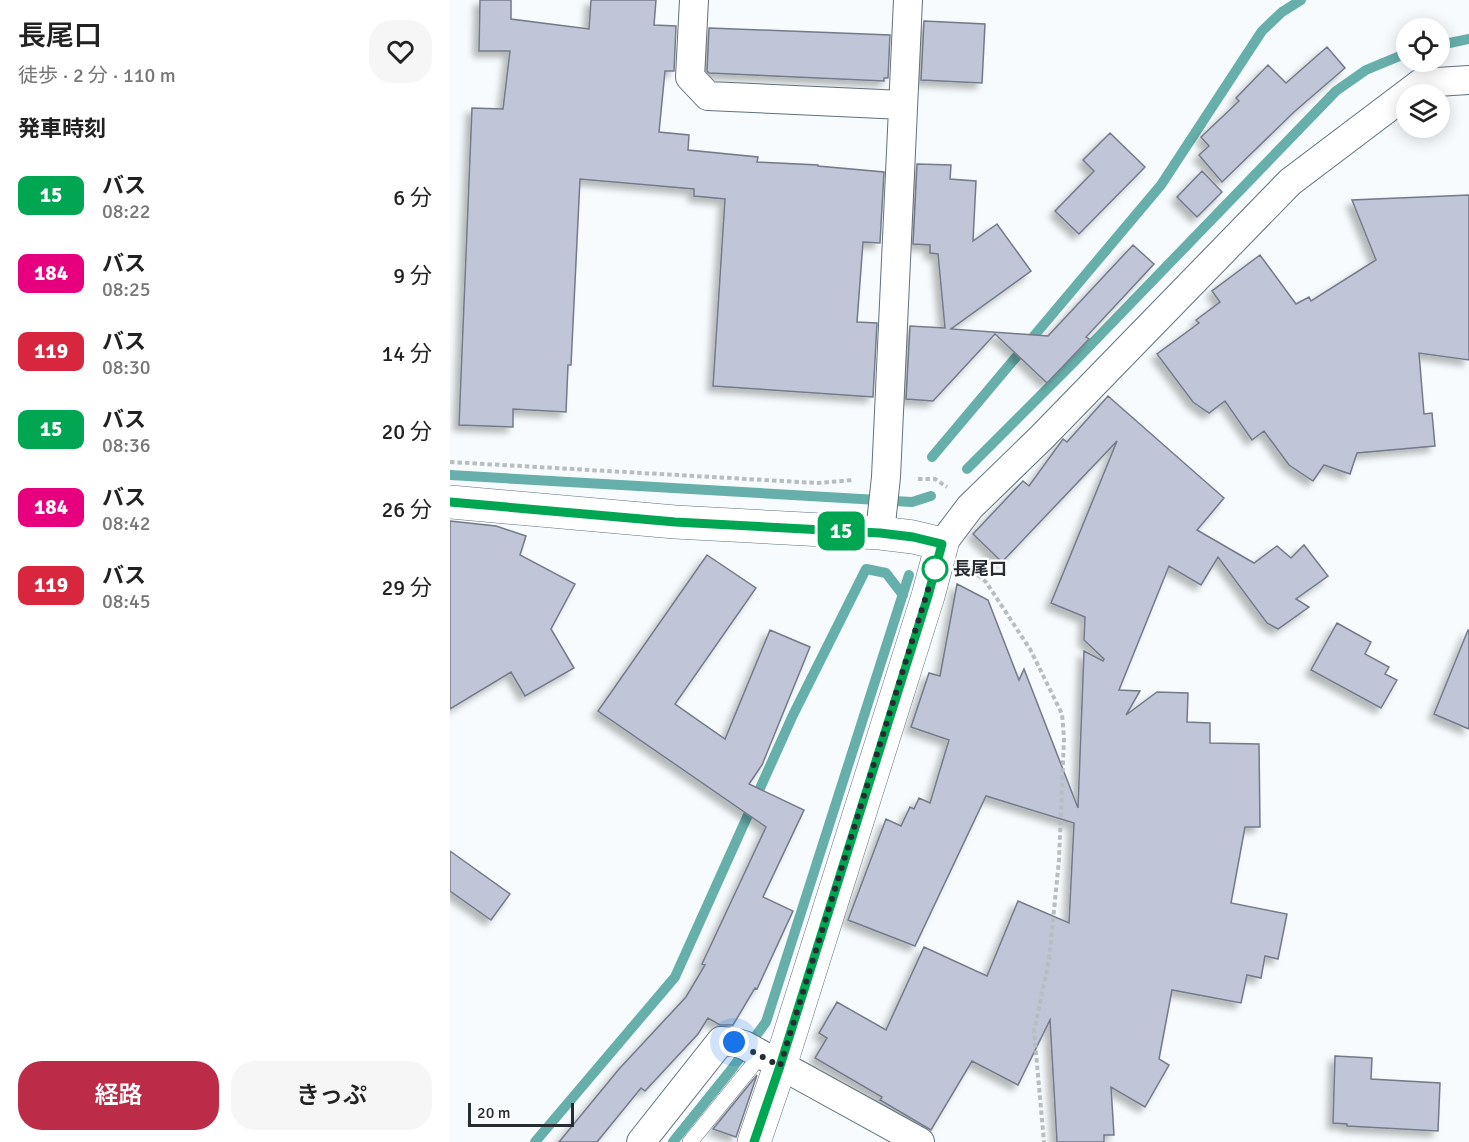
<!DOCTYPE html>
<html lang="ja">
<meta charset="utf-8">
<style>
:root{--surface:#fff;--page:#f6f6f6;--text:#222;--muted:#767676;--accent:#bc2c49}
body{margin:0;font-family:Signika,"Noto Sans JP",sans-serif;background:var(--page);color:var(--text);height:100vh;display:flex;flex-direction:column;font-size:22px;white-space:nowrap}
*{box-sizing:border-box;margin:0}
p{font-size:20px;color:var(--muted)}
.icon{flex:none;width:33px;height:33px;fill:none;stroke:currentColor;stroke-width:2;stroke-linecap:round;stroke-linejoin:round}
.map{position:relative;flex:1;overflow:hidden}
.drawer{display:flex;flex-direction:column;background:var(--surface);width:450px}
.drawer>*{flex:none}
.badge{padding:0 12px;border-radius:9px;font-size:21px;line-height:39px}
.tools{position:absolute;left:946px;top:18px;display:grid;gap:12px}
.tools a{display:grid;place-items:center;width:54px;height:54px;border-radius:50%;background:var(--surface);box-shadow:0 3px 15px #0003;font-size:30px}
.scale{position:absolute;left:18px;bottom:15px;width:106px;box-sizing:border-box;padding-left:6px;border:3px solid #262c31;border-top:0;font-size:16px;line-height:21px;white-space:nowrap;color:#262c31;-webkit-text-stroke:4px #fff;paint-order:stroke}
.you{position:absolute;width:30px;height:30px;margin:-15px;border:4px solid #fff;border-radius:50%;background:#1a73e8;box-shadow:0 0 0 9px #1a73e833}
.map>.badge{position:absolute;translate:-50% -50%;box-shadow:0 0 0 3px #fff}
h2{padding:0 18px;font-size:22px;line-height:54px}
.round{display:grid;place-items:center;flex:none;width:63px;height:63px;border-radius:24px;background:var(--page)}
.headline{display:flex;align-items:center;justify-content:space-between;height:102px;padding:0 18px}
h1{font-size:28px;font-weight:600;line-height:45px}
.action{display:flex;gap:12px;margin-top:auto;padding:12px 18px}
.action a{flex:1;height:69px;border-radius:24px;background:var(--accent);color:#fff;font-size:24px;font-weight:600;line-height:69px;text-align:center}
.action a+a{background:var(--page);color:var(--text)}
ul{padding:0;list-style:none}
li{display:flex;align-items:center;gap:18px;height:78px;padding:0 18px}
li div{flex:1}
li b{display:block;font-size:22px}
li em{font-style:normal}
li .badge{min-width:66px;font-weight:700;text-align:center}
main{display:flex;flex:1;min-height:0}
.map>svg:first-child{display:block}
</style>
<main>
<section class="drawer">
<div class="headline"><div><h1>長尾口</h1><p>徒歩 · 2 分 · 110 m</p></div><a class="round"><svg class="icon" aria-label="heart" viewBox="0 0 24 24"><path d="M12 20l-8-8c-3-5 5-10 8-4 3-6 11-1 8 4z"/></svg></a></div>
<h2>発車時刻</h2>
<ul>
<li><span class="badge" style="background:#00a651;color:#fff">15</span><div><b>バス</b><p>08:22</p></div><em>6 分</em></li>
<li><span class="badge" style="background:#e6007e;color:#fff">184</span><div><b>バス</b><p>08:25</p></div><em>9 分</em></li>
<li><span class="badge" style="background:#d7263d;color:#fff">119</span><div><b>バス</b><p>08:30</p></div><em>14 分</em></li>
<li><span class="badge" style="background:#00a651;color:#fff">15</span><div><b>バス</b><p>08:36</p></div><em>20 分</em></li>
<li><span class="badge" style="background:#e6007e;color:#fff">184</span><div><b>バス</b><p>08:42</p></div><em>26 分</em></li>
<li><span class="badge" style="background:#d7263d;color:#fff">119</span><div><b>バス</b><p>08:45</p></div><em>29 分</em></li>
</ul>
<div class="action"><a>経路</a><a>きっぷ</a></div>
</section>
<div class="map">
<svg width="1019" height="1142" viewBox="0 0 1019 1142">
<defs>
<filter id="shadow"><feDropShadow dx="-5.5" dy="5.5" stdDeviation="3" flood-color="#0004"/></filter>
</defs>
<rect width="100%" height="100%" fill="#f7fbfd"/>
<g fill="none" stroke-linecap="round" stroke-linejoin="round">
<!-- stream -->
<path stroke="#67afaa" stroke-width="10" d="M 990,45 L 1019,39
M 482,457 L 711,185 L 812,31 L 832,12 L 851,0
M 517,469 L 625,361 L 886,91 L 916,70 L 957,53
M 0,475 L 462,502 L 481,496
M 85,1142 L 225,977 L 343,715 L 416,569 L 436,573 L 453,595
M 223,1142 L 281,1070 L 316,1022 L 459,575"/>
</g>
<!-- building -->
<path fill="#c0c6d8" stroke="#747a8a" stroke-width="1.5" filter="url(#shadow)" d="M 30,0 L 61,0 L 61,19 L 139,29 L 141,0 L 206,0 L 204,25 L 226,26 L 224,71 L 215,71 L 209,132 L 239,135 L 238,150 L 308,157 L 307,162 L 368,165 L 368,166 L 434,172 L 430,243 L 413,242 L 407,322 L 427,323 L 423,397 L 263,386 L 275,199 L 244,196 L 244,189 L 130,179 L 121,365 L 118,365 L 116,412 L 63,409 L 63,427 L 9,425 L 22,108 L 53,109 L 60,51 L 29,51 Z
M 474,21 L 535,24 L 532,83 L 471,80 Z
M 259,28 L 440,35 L 438,78 L 434,78 L 434,81 L 259,73 L 257,71 Z
M 877,47 L 895,68 L 844,112 L 772,182 L 749,155 L 759,146 L 751,137 L 789,101 L 786,98 L 818,65 L 836,83 Z
M 660,133 L 695,167 L 629,234 L 605,211 L 644,171 L 633,160 Z
M 467,164 L 501,165 L 500,179 L 526,181 L 523,241 L 547,224 L 581,271 L 501,329 L 598,336 L 683,245 L 704,264 L 636,337 L 639,339 L 597,383 L 545,334 L 483,401 L 456,399 L 460,326 L 495,328 L 488,254 L 480,253 L 480,245 L 463,244 Z
M 752,171 L 772,192 L 747,217 L 727,197 Z
M 1019,195 L 1019,360 L 969,353 L 974,414 L 982,413 L 985,446 L 907,453 L 900,474 L 874,465 L 863,481 L 839,465 L 814,431 L 802,440 L 775,401 L 759,413 L 743,402 L 707,354 L 749,323 L 746,320 L 770,302 L 762,291 L 810,255 L 846,304 L 859,297 L 861,301 L 926,260 L 902,200 Z
M 658,396 L 774,498 L 747,530 L 804,563 L 827,546 L 841,558 L 854,545 L 878,576 L 846,599 L 859,607 L 828,629 L 817,623 L 768,557 L 751,585 L 719,566 L 669,690 L 690,691 L 676,715 L 707,692 L 738,693 L 737,722 L 760,723 L 760,743 L 809,744 L 810,827 L 795,827 L 781,903 L 837,914 L 828,959 L 815,956 L 811,978 L 797,975 L 791,1003 L 722,990 L 709,1059 L 719,1065 L 695,1107 L 661,1087 L 664,1135 L 654,1135 L 654,1142 L 607,1142 L 600,1020 L 568,1085 L 522,1061 L 481,1130 L 430,1100 L 432,1097 L 365,1058 L 377,1038 L 369,1033 L 387,1002 L 436,1030 L 474,947 L 537,976 L 568,901 L 619,923 L 624,823 L 536,796 L 465,946 L 398,920 L 436,819 L 451,826 L 460,807 L 464,809 L 469,798 L 480,803 L 499,740 L 461,727 L 479,673 L 490,676 L 507,584 L 538,600 L 569,680 L 574,669 L 628,808 L 634,651 L 653,661 L 654,659 L 634,640 L 635,617 L 601,603 L 667,441 L 552,562 L 523,534 L 573,481 L 579,486 L 613,439 L 617,442 Z
M 0,521 L 46,526 L 76,536 L 70,555 L 125,584 L 101,629 L 124,668 L 75,696 L 61,672 L 0,709 Z
M 257,555 L 306,588 L 225,704 L 275,739 L 320,630 L 360,647 L 312,765 L 299,784 L 354,810 L 313,897 L 343,911 L 307,989 L 305,988 L 283,1025 L 270,1025 L 258,1018 L 248,1034 L 195,1091 L 191,1088 L 147,1142 L 109,1142 L 169,1069 L 236,997 L 255,965 L 252,964 L 316,827 L 148,711 Z
M 887,623 L 921,642 L 915,654 L 939,667 L 935,674 L 947,680 L 931,708 L 861,670 Z
M 1018,630 L 1019,630 L 1019,729 L 984,714 Z
M 0,851 L 60,894 L 41,920 L 0,891 Z
M 885,1056 L 922,1058 L 921,1079 L 990,1083 L 988,1131 L 897,1126 L 897,1124 L 883,1123 Z
M 307,1075 L 286,1137 L 263,1129 Z"/>
<g fill="none" stroke-linecap="round" stroke-linejoin="round">
<!-- service casing -->
<g stroke="#61707c" stroke-width="16">
<path id="service" d="M 240,1142 L 311,1055"/>
</g>
<!-- minor casing -->
<g stroke="#61707c" stroke-width="30">
<path id="minor" d="M 244,0 L 240,77 L 258,96 L 453,105
M 430,533 L 436,477 L 458,0
M 492,544 L 520,507 L 592,437 L 840,182 L 971,83 L 1019,80
M 191,1142 L 271,1041 L 284,1042 L 294,1045 L 470,1142"/>
</g>
<!-- primary casing -->
<g stroke="#61707c" stroke-width="34">
<path id="primary" d="M 0,502 L 225,522 L 430,533 L 463,537 L 492,544 L 478,596 L 330,1066 L 304,1142"/>
</g>
<!-- path -->
<path stroke="#b8bdc0" stroke-width="4" stroke-dasharray="4.5 3" stroke-linecap="butt" d="M 0,462 L 367,483 L 403,480
M 468,479 L 485,479 L 497,487
M 522,570 L 536,582 L 580,649 L 612,714 L 614,738 L 609,860 L 599,960 L 584,1031 L 594,1142"/>
<!-- service -->
<use href="#service" stroke="#fff" stroke-width="15"/>
<!-- minor -->
<use href="#minor" stroke="#fff" stroke-width="28"/>
<!-- primary -->
<use href="#primary" stroke="#fff" stroke-width="33"/>
</g>
<g fill="none" stroke-linecap="round" stroke-linejoin="round">
<!-- line casing -->
<g stroke="#fff" stroke-width="14">
<path id="line" d="M 0,502 L 225,522 L 430,533 L 463,537 L 492,544 L 478,596 L 330,1066 L 304,1142"/>
</g>
<!-- line -->
<use href="#line" stroke="#00a651" stroke-width="9"/>
<!-- walk -->
<path stroke="#262c31" stroke-width="6" stroke-dasharray="0 10.8" d="M 284,1042 L 330,1066 L 487,561 L 485,569"/>
</g>
<!-- markers -->
<circle fill="#fff" stroke="#00a651" stroke-width="3" cx="485" cy="569" r="12"/>
<g text-anchor="middle" stroke-width="4.5" stroke-linejoin="round" paint-order="stroke">
<!-- stop labels -->
<g font-size="18" font-weight="bold" fill="#262c31" stroke="#fff" text-anchor="start">
<text x="503" y="575">長尾口</text>
</g>
</g>
</svg>
<div class="tools">
<a><svg class="icon" aria-label="locate" viewBox="0 0 24 24"><circle cx="12" cy="12" r="6"/><path d="M12 2v4M12 18v4M2 12h4M18 12h4"/></svg></a>
<a><svg class="icon" aria-label="layers" viewBox="0 0 24 24"><path d="M12 4l9 5-9 5-9-5zM3 14l9 5 9-5"/></svg></a>
</div>
<div class="scale">20 m</div>
<div class="you" style="left:284px;top:1042px"></div>
<b class="badge" style="left:391px;top:531px;background:#00a651;color:#fff">15</b>
</div>
</main>
